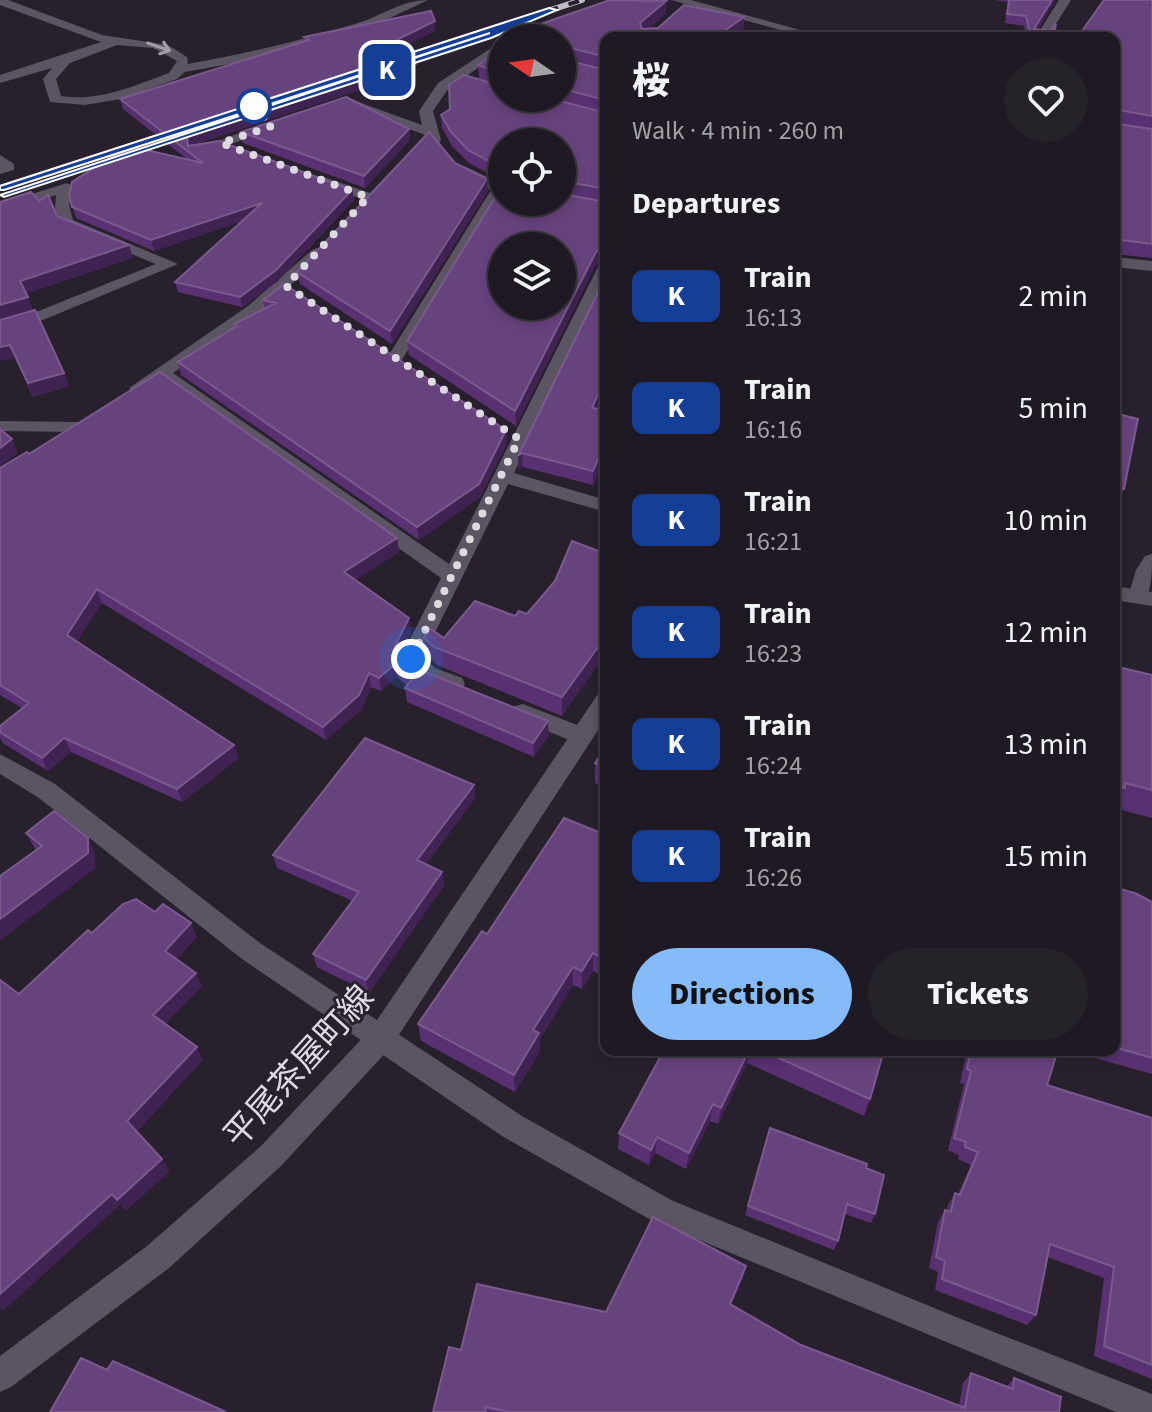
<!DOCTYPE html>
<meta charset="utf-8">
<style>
:root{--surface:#1e1922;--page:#26222a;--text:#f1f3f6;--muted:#a1a0a5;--line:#3c3840;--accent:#86bbfb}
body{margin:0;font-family:"Source Sans 3","Noto Sans JP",sans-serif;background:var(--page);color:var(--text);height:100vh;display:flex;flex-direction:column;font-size:30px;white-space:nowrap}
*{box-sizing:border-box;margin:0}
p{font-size:26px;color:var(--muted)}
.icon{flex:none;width:44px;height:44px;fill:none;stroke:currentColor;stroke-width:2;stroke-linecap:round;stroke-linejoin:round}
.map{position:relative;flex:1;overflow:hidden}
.sheet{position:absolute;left:600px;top:32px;width:520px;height:1024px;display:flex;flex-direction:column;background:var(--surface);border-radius:16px;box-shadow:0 4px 12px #0003,0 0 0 2px var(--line)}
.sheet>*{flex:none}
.badge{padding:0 16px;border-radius:12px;font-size:28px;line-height:52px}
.needle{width:52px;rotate:283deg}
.tools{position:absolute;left:488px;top:24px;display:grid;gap:16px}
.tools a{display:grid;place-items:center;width:88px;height:88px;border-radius:50%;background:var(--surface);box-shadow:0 4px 12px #0003,0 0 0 2px var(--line);font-size:40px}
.you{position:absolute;width:40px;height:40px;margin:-20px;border:6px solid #fff;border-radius:50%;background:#1a73e8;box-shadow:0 0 0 12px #1a73e833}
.map>.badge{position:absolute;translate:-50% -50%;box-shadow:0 0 0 4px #fff}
h2{padding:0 32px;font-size:30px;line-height:72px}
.round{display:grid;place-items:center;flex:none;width:84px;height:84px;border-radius:42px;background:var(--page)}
.headline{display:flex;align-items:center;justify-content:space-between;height:136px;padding:0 32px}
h1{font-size:38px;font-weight:800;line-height:60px}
.action{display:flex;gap:16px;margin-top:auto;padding:16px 32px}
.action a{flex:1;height:92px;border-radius:48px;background:var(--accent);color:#111;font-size:32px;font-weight:800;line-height:92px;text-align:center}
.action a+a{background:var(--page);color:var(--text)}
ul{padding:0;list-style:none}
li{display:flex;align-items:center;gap:24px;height:112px;padding:0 32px}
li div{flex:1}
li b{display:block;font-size:30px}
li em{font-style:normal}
li .badge{min-width:88px;font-weight:700;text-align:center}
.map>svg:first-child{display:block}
</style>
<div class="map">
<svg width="1152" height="1412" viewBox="0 0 1152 1412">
<rect width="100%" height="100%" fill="#28212d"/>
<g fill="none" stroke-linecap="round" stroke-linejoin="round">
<!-- service -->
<path fill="#5b5462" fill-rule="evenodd" d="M 1152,554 C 1152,571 1152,587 1145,602 L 1131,602 L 1128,597 L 1136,570 L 1145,556 Z"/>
<!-- minor -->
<path fill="#5b5462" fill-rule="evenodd" d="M 0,0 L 8,0 L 102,35 L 168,45 L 187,57 L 188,64 C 247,53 307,40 364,21 C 386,13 404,0 428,0 L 373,26 L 235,63 L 185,72 L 177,79 L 120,99 L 85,105 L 50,102 L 43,79 L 52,68 L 0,83 L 0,75 L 101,42 L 0,5 ZM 117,45 L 153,48 L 177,61 L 169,73 C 134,86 98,102 61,96 L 56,79 L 70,63 Z
M 1059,0 L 1071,0 L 1047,38 L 1035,38 Z
M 502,41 L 502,51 L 448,89 L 433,111 L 441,140 L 439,143 L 429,143 L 425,135 L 338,102 L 350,99 L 422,125 L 419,111 L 438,83 Z
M 270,122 L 275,123 L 275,129 L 202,154 L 190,151 Z
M 0,155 L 14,164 L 14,170 L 0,174 Z
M 464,166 L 502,184 L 502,196 L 403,358 L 401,362 L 389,362 L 387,358 L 491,190 L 459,173 L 459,167 Z
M 324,177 L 373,194 L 375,197 L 368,201 L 319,184 L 317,181 Z
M 67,183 L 74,187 L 69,205 L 73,220 L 178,264 L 43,320 L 0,332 L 0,322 L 31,314 L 156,264 L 62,226 L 55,209 L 56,195 L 0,213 L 0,204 Z
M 317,248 L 325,253 L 322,256 L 260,313 L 173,373 L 449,564 L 598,267 L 606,262 L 606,283 L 514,473 L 606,500 L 606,512 L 508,484 L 423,657 L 435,668 L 462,678 L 465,684 L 462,690 C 441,696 411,677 400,659 L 441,578 L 161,381 L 138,393 L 129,388 L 248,306 L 312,250 Z
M 1114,257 L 1152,261 L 1152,271 L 1114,267 Z
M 0,421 L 77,422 L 86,427 L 77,432 L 0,431 Z
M 1114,586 L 1152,592 L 1152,606 L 1114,600 Z
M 523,704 L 590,730 L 593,736 L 590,742 L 582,745 L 515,718 L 512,712 L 515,706 Z
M 0,754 L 55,784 L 260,943 L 522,1116 L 671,1200 L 961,1319 L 1152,1394 L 1152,1412 L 1116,1412 L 651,1220 L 502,1136 L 242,959 L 39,798 L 0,774 Z"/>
<!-- secondary -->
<path fill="#5b5462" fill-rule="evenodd" d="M 671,0 L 691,0 L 829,38 L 809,38 Z
M 606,692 L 606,718 L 391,1047 L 281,1166 L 169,1268 L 11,1387 L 0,1392 L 0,1356 L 147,1246 L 261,1146 L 371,1029 L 598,694 Z"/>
<!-- rail casing -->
<g stroke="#bfbbc3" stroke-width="6">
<path id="rail" d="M 380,65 L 582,0
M 0,188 L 179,130"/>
</g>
<!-- rail -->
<use href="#rail" stroke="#28212d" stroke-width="4" stroke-dasharray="11" stroke-linecap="butt"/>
</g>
<!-- wall -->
<path fill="#593172" d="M 995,0 L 1055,0 L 1038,29 L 1053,38 L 1027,38 L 1024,26 L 1005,23 L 1008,2 Z
M 1152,0 L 1152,258 L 1114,254 L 1114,38 Z
M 666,13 L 649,28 L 744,17 L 743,30 L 731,38 L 606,38 L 606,70 L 563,58 L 562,38 Z
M 435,31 L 392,52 L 416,74 L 347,94 L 192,145 L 352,190 L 354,200 L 278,281 L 242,307 L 178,292 L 175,282 L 242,221 L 154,251 L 76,218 L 69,195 L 187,159 L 123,109 L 120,99 L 305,42 L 304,37 Z
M 502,48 L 502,98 L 562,98 L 562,59 L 606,70 L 606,113 L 557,100 L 606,113 L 606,260 L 604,259 L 595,266 L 516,426 L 409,355 L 407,341 L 562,202 L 502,142 L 502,181 L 469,163 L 452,146 L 442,128 L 441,115 L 500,86 L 479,78 L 478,65 Z
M 409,129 L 410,140 L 365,188 L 243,143 L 241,132 Z
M 455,163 L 487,179 L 488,191 L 392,344 L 300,284 L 297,272 Z
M 606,276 L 606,389 L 598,409 L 606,410 L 606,476 L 598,473 L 593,485 L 523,467 L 519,470 L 518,456 Z
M 284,284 L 506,430 L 507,443 L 480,497 L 419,540 L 181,375 L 178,362 L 234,327 L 234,324 L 265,309 L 263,300 Z
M 0,320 L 64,373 L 69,386 L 33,397 L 15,358 Z
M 1114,413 L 1124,489 L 1118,503 L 1114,502 Z
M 29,454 L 397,538 L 399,552 L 355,580 L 409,618 L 411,632 L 401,652 L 415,668 L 549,735 L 534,757 L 407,702 L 405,688 L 407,686 L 397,677 L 381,691 L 371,687 L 362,709 L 326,740 L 102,603 L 77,641 L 239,758 L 182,802 L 71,752 L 48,771 L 3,743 L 0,738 L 0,726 L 22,708 L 0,695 L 0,468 Z
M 572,541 L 562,716 L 437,665 L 427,656 L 424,638 L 444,638 L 515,616 L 527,614 L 555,581 Z
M 1114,666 L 1152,675 L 1152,818 L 1114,808 Z
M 606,747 L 606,788 L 595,783 L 595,763 Z
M 474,785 L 475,798 L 426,864 L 442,872 L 444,885 L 369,993 L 317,967 L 313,954 L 353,901 L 277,868 L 273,855 Z
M 26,833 L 95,853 L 95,868 L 0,940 L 0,876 L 36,850 L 34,847 Z
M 606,835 L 606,978 L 593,971 L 582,989 L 573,985 L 540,1039 L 540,1051 L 515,1092 L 421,1041 L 418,1024 L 487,934 Z
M 1114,887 L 1152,902 L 1152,1074 L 1066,1050 L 1114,1050 Z
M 664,1050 L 884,1050 L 870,1099 L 864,1116 L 747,1063 L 718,1124 L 710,1121 L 686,1169 L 655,1153 L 649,1165 L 618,1149 L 619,1133 Z
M 967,1050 L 1058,1050 L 1047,1085 L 1152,1118 L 1152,1379 L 1094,1356 L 1104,1278 L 1048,1257 L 1036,1315 L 1027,1325 L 935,1290 L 938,1272 L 929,1268 L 938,1222 L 945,1210 L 947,1211 L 948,1205 L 955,1193 L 958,1194 L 971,1165 L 958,1159 L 959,1155 L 948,1150 L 964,1084 L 960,1083 Z
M 770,1128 L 866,1168 L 875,1214 L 871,1223 L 845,1214 L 838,1241 L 834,1250 L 745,1215 Z
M 746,1266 L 743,1278 L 731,1305 L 801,1345 L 959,1405 L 963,1383 L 971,1373 L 1007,1386 L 1014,1378 L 1059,1412 L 433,1412 L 461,1350 L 606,1312 Z"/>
<!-- shaded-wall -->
<path fill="#3f2352" d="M 1052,0 L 1055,0 L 1032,38 L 1034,29 Z
M 666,1 L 666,13 L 640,36 L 640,23 Z
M 744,17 L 743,30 L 731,38 L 714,38 Z
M 435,21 L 435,31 L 384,56 L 382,47 Z
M 415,64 L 416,74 L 347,94 L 188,146 L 187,136 L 346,84 Z
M 409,129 L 410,140 L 365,188 L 364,176 Z
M 487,179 L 488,191 L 392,344 L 390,331 Z
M 352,190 L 354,200 L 278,281 L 242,307 L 240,297 Z
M 262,203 L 264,214 L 154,251 L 151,240 Z
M 129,245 L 133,258 L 25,294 L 20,281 Z
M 605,246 L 604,259 L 595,266 L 516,426 L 515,411 L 596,252 Z
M 28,297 L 33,310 L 0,319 L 0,305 Z
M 10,345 L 15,358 L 0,361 L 0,347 Z
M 64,373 L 69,386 L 33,397 L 28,383 Z
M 606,375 L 606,389 L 592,422 L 592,408 Z
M 606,411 L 606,425 L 601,422 Z
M 506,430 L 507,443 L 480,497 L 419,540 L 417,527 Z
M 12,439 L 18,453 L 0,466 L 0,448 Z
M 522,453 L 523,467 L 519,470 L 518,456 Z
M 598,459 L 598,473 L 593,485 L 593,471 Z
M 397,538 L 399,552 L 346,586 L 344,572 Z
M 97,589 L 102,603 L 73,648 L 67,635 Z
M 409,618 L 411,632 L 397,659 L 395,646 Z
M 606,636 L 606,654 L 562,716 L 562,697 Z
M 395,664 L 397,677 L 381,691 L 379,678 Z
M 369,673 L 371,687 L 362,709 L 326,740 L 323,727 Z
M 548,721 L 549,735 L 534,757 L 533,743 Z
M 64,738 L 71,752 L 48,771 L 42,758 Z
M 234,745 L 239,758 L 182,802 L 177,789 Z
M 474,785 L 475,798 L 419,873 L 417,860 Z
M 88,838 L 95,853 L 95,868 L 0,940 L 0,919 Z
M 442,872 L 444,885 L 369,993 L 366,980 Z
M 191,923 L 197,937 L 172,965 L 165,951 Z
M 593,953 L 593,971 L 582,989 L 582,971 Z
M 573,967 L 573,985 L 540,1039 L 540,1051 L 515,1092 L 514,1075 L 533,1030 Z
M 196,973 L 202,987 L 160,1029 L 153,1015 Z
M 197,1047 L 203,1060 L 135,1134 L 127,1121 Z
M 749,1050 L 750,1050 L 747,1063 L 718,1124 L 721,1108 Z
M 713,1104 L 710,1121 L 686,1169 L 689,1153 Z
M 657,1137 L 655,1153 L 649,1165 L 651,1150 Z
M 162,1159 L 170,1171 L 126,1211 L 117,1200 Z
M 112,1194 L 120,1205 L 3,1311 L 0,1308 L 0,1294 Z
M 746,1266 L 743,1278 L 727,1315 L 730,1304 Z"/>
<!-- building -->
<path fill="#67437e" stroke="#7a5a8e" stroke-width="2" fill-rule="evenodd" d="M 610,0 L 666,1 L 640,23 L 642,29 L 658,28 L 684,5 L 744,17 L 714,38 L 606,38 L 606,57 L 562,46 L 562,38 L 516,38 L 532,27 Z
M 1009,0 L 1052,0 L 1034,29 L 1050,31 L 1056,24 L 1053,38 L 1031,38 L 1026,16 L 1007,14 Z
M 1104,0 L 1152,0 L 1152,116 L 1119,110 L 1115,113 L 1118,124 L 1152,129 L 1152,244 L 1114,239 L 1114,38 L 1077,38 Z
M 431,11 L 435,21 L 382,47 L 415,64 L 346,84 L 187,136 L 188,146 L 219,141 L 352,190 L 276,270 L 240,297 L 175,282 L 262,203 L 151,240 L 72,207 L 69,195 L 72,182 L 129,146 L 203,163 L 120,99 L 309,40 L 304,37 Z
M 502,48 L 502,74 L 478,65 Z
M 562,59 L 606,70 L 606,100 L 562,89 Z
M 464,75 L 502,86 L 502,98 L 549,98 L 606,113 L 606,189 L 562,181 L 562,142 L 502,142 L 502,168 L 468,150 L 451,132 L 441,115 L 450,109 L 449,85 Z
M 346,97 L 409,129 L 364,176 L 241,132 Z
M 429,132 L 455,163 L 487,179 L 390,331 L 297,272 Z
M 502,186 L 502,202 L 562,202 L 562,194 L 606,202 L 606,246 L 605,246 L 596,252 L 515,411 L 407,341 ZM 502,246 L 562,246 L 562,306 L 502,306 Z
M 31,192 L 39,201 L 48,195 L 57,216 L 129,245 L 20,281 L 28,297 L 0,305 L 0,202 Z
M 606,276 L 606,375 L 592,408 L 606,410 L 601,422 L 606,423 L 606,461 L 598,459 L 593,471 L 522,453 L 518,456 Z
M 284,284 L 506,430 L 479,484 L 417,527 L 178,362 L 237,326 L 234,324 L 276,303 L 263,300 Z
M 35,310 L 64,373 L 28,383 L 10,345 L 0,347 L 0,320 Z
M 160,372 L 397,538 L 344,572 L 409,618 L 395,646 L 415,668 L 548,721 L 533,743 L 405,688 L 412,679 L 395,664 L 379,678 L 369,673 L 359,695 L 323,727 L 97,589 L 67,635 L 234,745 L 177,789 L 64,738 L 42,758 L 0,732 L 0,726 L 29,703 L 0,685 L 0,468 L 27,452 L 29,454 Z
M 1114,413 L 1138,419 L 1124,489 L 1114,487 Z
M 0,429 L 12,439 L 0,448 Z
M 572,541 L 606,554 L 606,636 L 562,697 L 434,647 L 424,638 L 429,628 L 444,638 L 475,601 L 515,616 L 519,611 L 527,614 L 555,581 Z
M 1114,666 L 1152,675 L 1152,790 L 1125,783 L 1125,788 L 1114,784 Z
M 365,738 L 474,785 L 417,860 L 442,872 L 366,980 L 313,954 L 359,892 L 273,855 Z
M 606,747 L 606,768 L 595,763 Z
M 54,811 L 88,838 L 88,853 L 0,919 L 0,876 L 42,846 L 26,833 Z
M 564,818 L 606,835 L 606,959 L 593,953 L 582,971 L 573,967 L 533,1030 L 539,1033 L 514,1075 L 418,1024 L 482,931 L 487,934 Z
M 1114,887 L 1137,894 L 1152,902 L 1152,1058 L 1114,1047 Z
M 136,899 L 155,912 L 163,904 L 191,923 L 165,951 L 196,973 L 153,1015 L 197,1047 L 127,1121 L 162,1159 L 117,1200 L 112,1194 L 0,1294 L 0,980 L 19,994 L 88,930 L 92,933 L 123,904 Z
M 664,1050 L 749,1050 L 721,1108 L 713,1104 L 689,1153 L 657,1137 L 651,1150 L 619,1133 Z
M 761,1050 L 884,1050 L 870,1099 Z
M 971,1050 L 1058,1050 L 1047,1085 L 1152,1118 L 1152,1365 L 1104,1346 L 1114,1267 L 1050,1244 L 1036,1315 L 942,1279 L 945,1261 L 936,1257 L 945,1210 L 951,1212 L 955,1193 L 960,1195 L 978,1152 L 965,1147 L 966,1142 L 954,1138 L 971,1071 L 967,1069 Z
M 770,1128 L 867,1164 L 866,1168 L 884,1175 L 875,1214 L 847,1204 L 838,1241 L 748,1206 Z
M 653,1217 L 746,1266 L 730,1304 L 801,1345 L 965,1408 L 971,1373 L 1013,1389 L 1014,1378 L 1061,1397 L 1059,1412 L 508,1412 L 486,1407 L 485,1412 L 433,1412 L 449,1347 L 461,1350 L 477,1284 L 606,1312 Z
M 81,1358 L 107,1370 L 113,1361 L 226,1412 L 50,1412 Z"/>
<!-- one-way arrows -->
<defs><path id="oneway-shaft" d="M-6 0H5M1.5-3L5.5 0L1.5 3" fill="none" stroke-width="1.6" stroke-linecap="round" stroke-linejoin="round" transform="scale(2)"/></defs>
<use stroke="#a29da8" href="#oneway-shaft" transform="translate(159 47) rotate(19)"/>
<!-- line -->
<path fill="#153f97" stroke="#fff" stroke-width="2" d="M 549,8 L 557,10 L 491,38 L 4,197 L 0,195 L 490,33 L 4,190 L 0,190 L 0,186 Z"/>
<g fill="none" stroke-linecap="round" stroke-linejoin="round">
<!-- walk -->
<path stroke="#ddd9e1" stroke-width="8" stroke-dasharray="0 14.4" d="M 254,106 L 272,126 L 221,143 L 368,197 L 286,286 L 519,439 L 411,659"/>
</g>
<!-- markers -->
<circle fill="#fff" stroke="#153f97" stroke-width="4" cx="254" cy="106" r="16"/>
<g text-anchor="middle" stroke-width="6" stroke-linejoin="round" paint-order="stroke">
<!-- near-street labels -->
<g font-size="34" fill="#ddd9e1" stroke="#28212d">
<text transform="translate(298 1066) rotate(-48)" y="12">平尾茶屋町線</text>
</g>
</g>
</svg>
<div class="tools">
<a><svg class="needle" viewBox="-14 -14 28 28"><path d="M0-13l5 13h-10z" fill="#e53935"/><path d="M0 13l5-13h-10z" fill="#a1a0a5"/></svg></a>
<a><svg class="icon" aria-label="locate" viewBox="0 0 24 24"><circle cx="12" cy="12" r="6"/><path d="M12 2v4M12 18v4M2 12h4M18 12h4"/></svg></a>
<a><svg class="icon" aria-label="layers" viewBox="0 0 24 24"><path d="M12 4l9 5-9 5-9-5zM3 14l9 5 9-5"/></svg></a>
</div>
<div class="you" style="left:411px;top:659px"></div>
<b class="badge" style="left:387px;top:70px;background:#153f97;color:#fff">K</b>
<section class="sheet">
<div class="headline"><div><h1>桜</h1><p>Walk · 4 min · 260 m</p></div><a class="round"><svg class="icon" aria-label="heart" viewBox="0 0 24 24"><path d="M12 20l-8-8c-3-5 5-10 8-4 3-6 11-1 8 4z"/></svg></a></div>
<h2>Departures</h2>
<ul>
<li><span class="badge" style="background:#153f97;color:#fff">K</span><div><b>Train</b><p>16:13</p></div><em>2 min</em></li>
<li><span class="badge" style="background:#153f97;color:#fff">K</span><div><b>Train</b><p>16:16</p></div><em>5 min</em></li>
<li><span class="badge" style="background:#153f97;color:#fff">K</span><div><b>Train</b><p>16:21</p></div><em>10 min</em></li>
<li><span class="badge" style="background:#153f97;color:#fff">K</span><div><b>Train</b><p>16:23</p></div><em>12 min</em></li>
<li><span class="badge" style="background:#153f97;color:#fff">K</span><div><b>Train</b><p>16:24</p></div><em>13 min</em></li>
<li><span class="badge" style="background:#153f97;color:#fff">K</span><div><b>Train</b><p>16:26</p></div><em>15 min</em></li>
</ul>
<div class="action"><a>Directions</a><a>Tickets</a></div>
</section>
</div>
